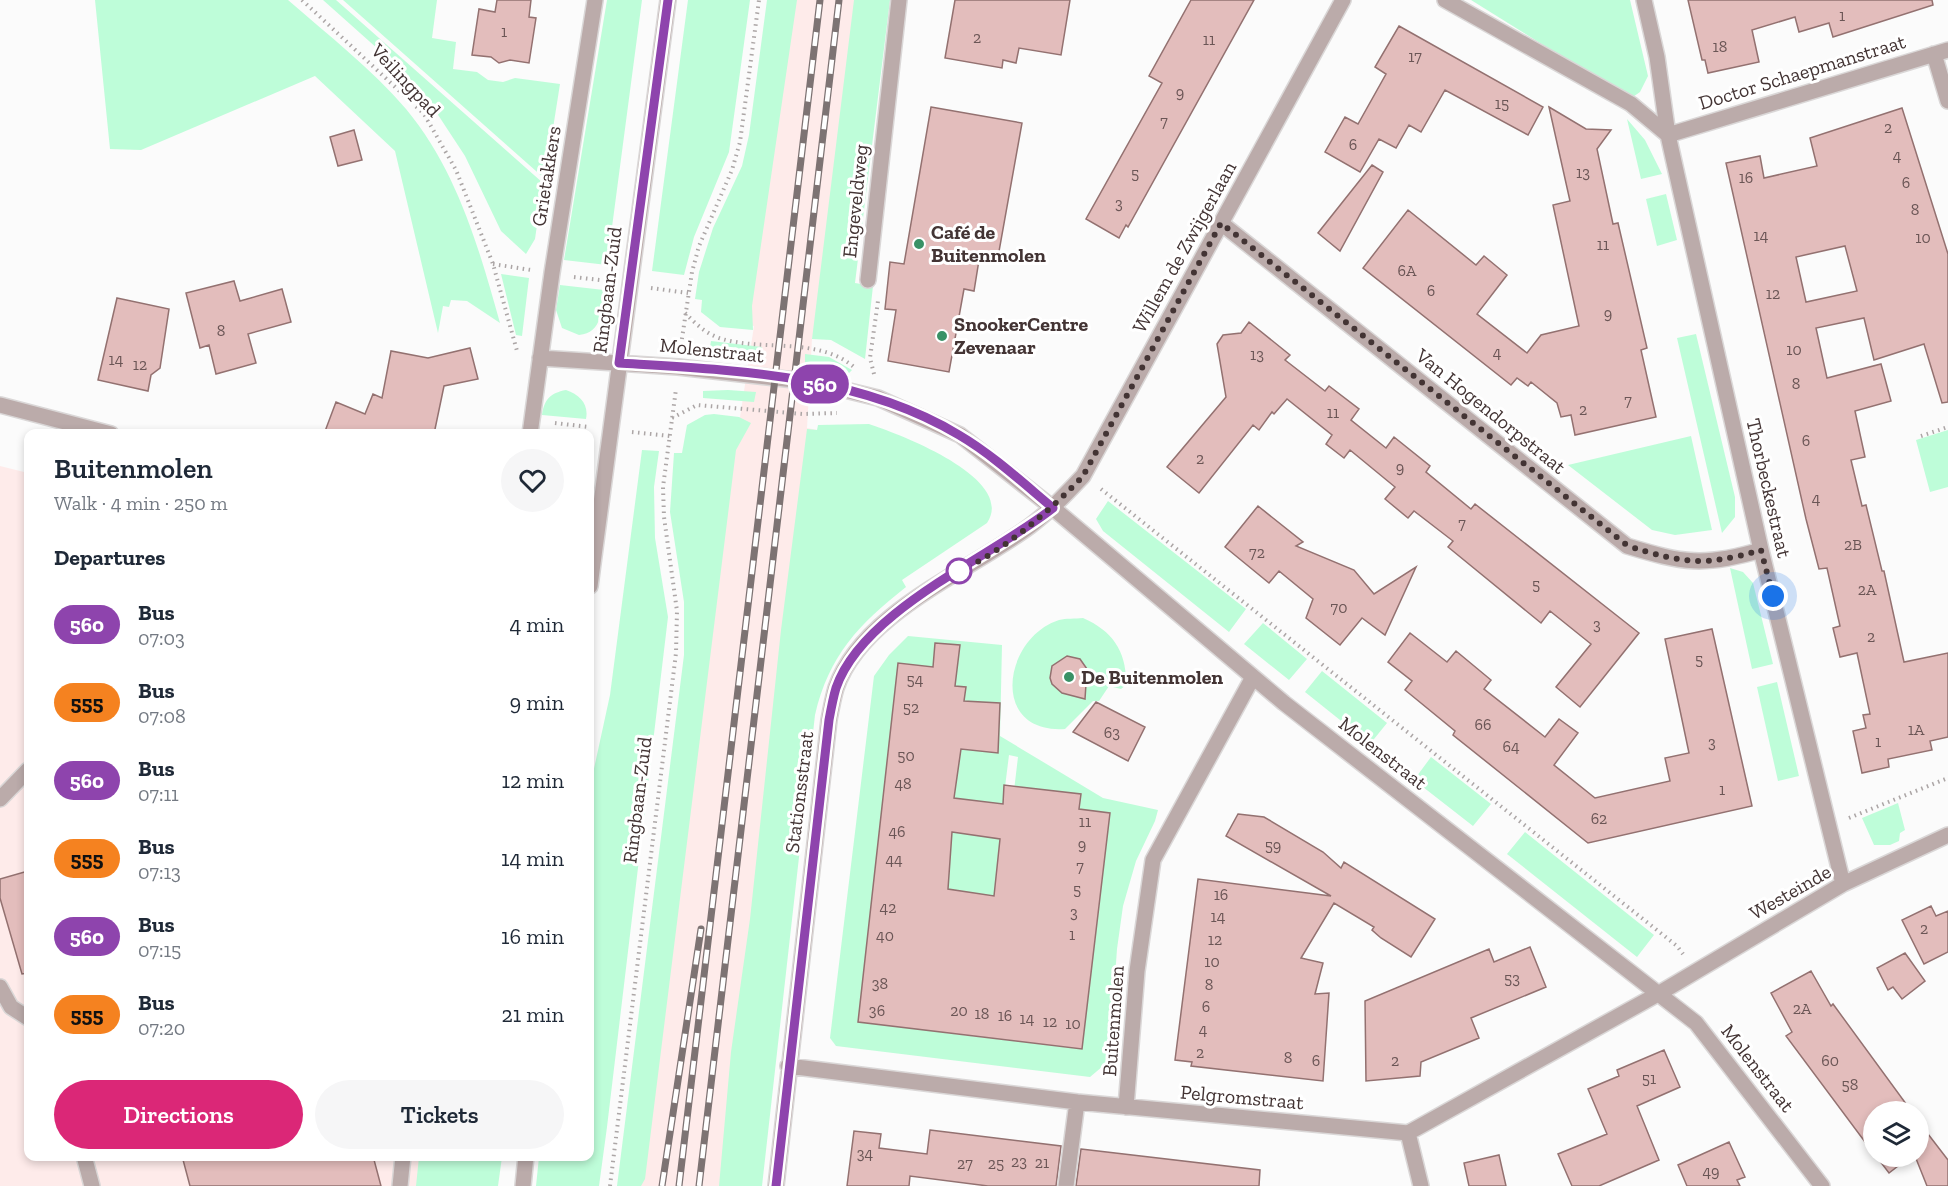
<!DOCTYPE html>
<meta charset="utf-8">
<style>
:root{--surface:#fff;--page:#f6f6f7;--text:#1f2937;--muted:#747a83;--accent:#db2777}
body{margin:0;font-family:"Zilla Slab",serif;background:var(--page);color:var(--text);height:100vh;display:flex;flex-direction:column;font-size:22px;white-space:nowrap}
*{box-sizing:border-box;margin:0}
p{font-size:20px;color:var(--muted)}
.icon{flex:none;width:33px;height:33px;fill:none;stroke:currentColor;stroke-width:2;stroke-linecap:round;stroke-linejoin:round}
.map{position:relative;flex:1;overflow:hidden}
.sheet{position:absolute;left:24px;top:429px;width:570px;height:732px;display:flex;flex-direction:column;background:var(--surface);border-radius:12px;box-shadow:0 3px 9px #0003}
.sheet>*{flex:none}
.badge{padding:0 12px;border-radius:20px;font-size:21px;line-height:39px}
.controls{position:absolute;left:1863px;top:1101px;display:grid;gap:12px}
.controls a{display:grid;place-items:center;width:66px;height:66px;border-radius:50%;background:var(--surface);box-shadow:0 3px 9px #0003;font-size:30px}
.you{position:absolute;width:30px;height:30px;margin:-15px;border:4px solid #fff;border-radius:50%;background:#1a73e8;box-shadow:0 0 0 9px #1a73e833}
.map>.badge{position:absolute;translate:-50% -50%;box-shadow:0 0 0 3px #fff}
h2{padding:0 30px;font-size:22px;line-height:54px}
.round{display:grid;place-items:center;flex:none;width:63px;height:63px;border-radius:32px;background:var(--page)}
.overview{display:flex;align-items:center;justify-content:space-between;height:102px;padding:0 30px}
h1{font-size:28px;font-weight:600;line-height:45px}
.cta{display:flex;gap:12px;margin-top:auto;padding:12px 30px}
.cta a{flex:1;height:69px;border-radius:36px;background:var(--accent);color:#fff;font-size:24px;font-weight:600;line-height:69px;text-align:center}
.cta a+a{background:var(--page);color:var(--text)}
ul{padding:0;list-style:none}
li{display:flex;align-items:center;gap:18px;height:78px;padding:0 30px}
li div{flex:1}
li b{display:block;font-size:22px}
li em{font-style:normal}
li .badge{min-width:66px;font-weight:700;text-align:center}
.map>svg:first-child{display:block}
</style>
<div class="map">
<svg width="1948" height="1186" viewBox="0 0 1948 1186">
<rect width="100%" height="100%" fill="#fbfbfb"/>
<!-- built -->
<path fill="#feebea" d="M 773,0 L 883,0 L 812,339 L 807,428 L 827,432 L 740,1186 L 622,1186 L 754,326 L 733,323 Z
M 0,466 L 28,473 L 28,1156 L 452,1157 L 449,1186 L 0,1186 Z"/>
<!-- green -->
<path fill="#befdd9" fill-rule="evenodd" d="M 95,0 L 288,0 C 328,35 372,69 406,109 C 457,170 479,248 500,323 L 467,301 L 451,300 L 449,307 L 443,306 L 438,333 L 395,151 L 315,76 L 141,150 L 110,149 Z
M 323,0 L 336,0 L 543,183 L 535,239 L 526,254 L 501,231 L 465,156 L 423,92 L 397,66 Z
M 343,0 L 437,0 L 432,38 L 456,42 L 453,69 L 477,72 L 488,80 L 503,82 L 515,78 L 560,84 L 545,179 Z
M 607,0 L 642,0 L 607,265 L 564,260 Z
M 688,0 L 750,0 L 729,152 L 694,237 L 684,275 L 652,271 Z
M 767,0 L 797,0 L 752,306 L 753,330 L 720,327 L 701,312 L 702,300 L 695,299 L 699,272 L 713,228 L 742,166 L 749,135 Z
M 854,0 L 890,0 L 855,283 L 873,286 L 865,359 L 831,340 L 812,339 Z
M 1471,0 L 1630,0 L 1648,76 L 1640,92 L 1630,99 Z
M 1627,119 L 1645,140 L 1662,174 L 1641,179 Z
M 1666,194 L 1677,240 L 1657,246 L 1646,199 Z
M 501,274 L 529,278 L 522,336 L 516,335 Z
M 560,285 L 604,290 C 601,309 603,333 579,335 L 562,328 L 556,310 Z
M 1696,334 L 1735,497 L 1735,517 L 1722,533 L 1677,338 Z
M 711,341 L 762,347 L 761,356 L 710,347 Z
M 805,354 L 829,357 L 852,370 L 849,373 L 805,363 Z
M 566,390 C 580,395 589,404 586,419 L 542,415 C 544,400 550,393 566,390 Z
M 728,390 L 756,392 L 754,402 L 703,398 L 703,391 Z
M 714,414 L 739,417 L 751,423 L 736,450 L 645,1179 L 641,1186 L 617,1186 L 684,655 L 684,602 L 670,512 L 674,453 L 682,453 L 687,425 L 705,415 Z
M 869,424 C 899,434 1017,478 987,523 L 902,580 L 906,587 C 859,624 829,655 815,715 L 762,1186 L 719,1186 L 731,1052 L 750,919 L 781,630 L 807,429 L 817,430 L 818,425 Z
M 1948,430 L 1948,487 L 1930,492 L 1916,440 Z
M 1691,436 L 1712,530 L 1675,535 L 1652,530 L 1568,465 Z
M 642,450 L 659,451 L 654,487 L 655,538 L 668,617 L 607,1127 L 599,1186 L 536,1186 L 539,1157 L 590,1156 L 590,787 L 610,695 Z
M 1108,501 L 1246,609 L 1229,632 L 1103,531 L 1096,519 Z
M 1730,568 L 1743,572 L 1753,583 L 1773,664 L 1752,669 Z
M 1083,618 C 1113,631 1127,652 1126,685 L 1121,689 L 1109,686 L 1099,701 L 1093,701 L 1065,729 C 989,734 1003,638 1059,620 C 1066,618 1075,619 1083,618 Z
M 1263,623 L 1307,659 L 1289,680 L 1244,644 Z
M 908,636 L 1002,645 L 1000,736 L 1103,798 L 1158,810 L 1155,821 L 1136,861 L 1123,906 L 1117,949 L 1109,1061 L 1090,1077 L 836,1046 L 830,1038 L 874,676 L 889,655 ZM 935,643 L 960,645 L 958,661 L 934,659 ZM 898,663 L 944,668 L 938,721 ZM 1009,755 L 1018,757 L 1013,799 L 1001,819 ZM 1079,809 L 1110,813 L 1094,948 L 1069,945 ZM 951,985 L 1081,1049 L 945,1033 Z
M 1322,671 L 1387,723 L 1370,744 L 1305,692 Z
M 1777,682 L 1799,776 L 1778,781 L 1757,687 Z
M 1431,757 L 1491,804 L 1473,826 L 1414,780 Z
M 1898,803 L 1905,830 L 1900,833 L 1899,841 L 1890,845 L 1874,845 L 1862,818 Z
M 1525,832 L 1654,935 L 1637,957 L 1507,854 Z
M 419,1157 L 502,1157 L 498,1186 L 416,1186 Z"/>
<!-- building -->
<path fill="#e3bdbc" stroke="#937170" stroke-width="1.5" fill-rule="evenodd" d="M 497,0 L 531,0 L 529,17 L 536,18 L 529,63 L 510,60 L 499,63 L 491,57 L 472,55 L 479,9 L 495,12 Z
M 955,0 L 1070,0 L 1061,55 L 1019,48 L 1016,63 L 1003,60 L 1002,68 L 945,58 Z
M 1191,0 L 1254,0 L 1128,227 L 1126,225 L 1119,238 L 1086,219 L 1162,83 L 1149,76 Z
M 1688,0 L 1932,0 L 1933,5 L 1833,37 L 1829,23 L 1799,32 L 1795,17 L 1752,30 L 1759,62 L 1708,73 L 1705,60 L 1702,60 Z
M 1399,26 L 1543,107 L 1528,135 L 1445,90 L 1421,132 L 1409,125 L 1396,148 L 1379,139 L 1360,172 L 1325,152 L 1345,117 L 1358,124 L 1386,74 L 1375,67 Z
M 931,107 L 1022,123 L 998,257 L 980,254 L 974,291 L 964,289 L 949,372 L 888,361 L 896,310 L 885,309 L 890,262 L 904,264 Z
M 1549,107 L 1586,129 L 1611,130 L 1597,149 L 1613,224 L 1618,223 L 1647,348 L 1641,350 L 1656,417 L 1575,435 L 1571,415 L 1561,417 L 1557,403 L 1531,382 L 1528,386 L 1517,378 L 1511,385 L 1363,268 L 1408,210 L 1476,265 L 1484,256 L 1507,275 L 1477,314 L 1527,353 L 1541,335 L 1579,326 L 1553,205 L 1570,201 Z
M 1902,108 L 1948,254 L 1948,402 L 1942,403 L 1924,344 L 1874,360 L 1864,318 L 1816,328 L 1827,378 L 1881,364 L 1891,401 L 1855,411 L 1865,457 L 1851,460 L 1862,506 L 1866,505 L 1882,571 L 1884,571 L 1904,662 L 1948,653 L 1948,737 L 1930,741 L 1932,750 L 1888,759 L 1889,767 L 1862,773 L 1853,731 L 1866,728 L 1863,715 L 1870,714 L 1857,653 L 1840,657 L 1833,628 L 1840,626 L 1827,568 L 1819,569 L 1806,519 L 1726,163 L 1760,156 L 1764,178 L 1817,166 L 1810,138 ZM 1845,246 L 1857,291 L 1806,302 L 1796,257 Z
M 354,130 L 362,160 L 338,166 L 330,137 Z
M 1372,165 L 1383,172 L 1340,251 L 1318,233 Z
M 234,281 L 240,301 L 282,289 L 291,322 L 248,334 L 256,363 L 216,374 L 209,345 L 200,348 L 186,293 Z
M 117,298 L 169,309 L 160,368 L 151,375 L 148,391 L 98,380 Z
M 1249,322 L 1290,355 L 1285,360 L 1325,391 L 1329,386 L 1359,409 L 1351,420 L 1386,448 L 1394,437 L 1430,466 L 1426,472 L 1471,509 L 1475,504 L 1639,633 L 1580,707 L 1556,687 L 1591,644 L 1550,611 L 1541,623 L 1448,547 L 1453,541 L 1414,511 L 1408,518 L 1385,499 L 1395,487 L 1350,450 L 1344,458 L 1326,444 L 1332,435 L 1287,399 L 1274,414 L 1272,412 L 1259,430 L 1253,425 L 1199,493 L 1167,467 L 1226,397 L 1217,344 L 1223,335 L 1241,333 Z
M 470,348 L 478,379 L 444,386 L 434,434 L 324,434 L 336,402 L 365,414 L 373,394 L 382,398 L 391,351 L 428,358 Z
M 1258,506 L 1303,542 L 1296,546 L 1354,570 L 1374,594 L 1416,567 L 1385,635 L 1362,618 L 1340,645 L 1306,618 L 1313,599 L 1279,571 L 1269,583 L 1225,547 Z
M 1712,629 L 1752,806 L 1588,843 L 1453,735 L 1455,731 L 1405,690 L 1412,681 L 1388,662 L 1410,633 L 1447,662 L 1456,651 L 1491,680 L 1484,689 L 1545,737 L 1559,719 L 1578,733 L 1554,765 L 1595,798 L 1670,781 L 1665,758 L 1689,753 L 1665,639 Z
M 935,643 L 960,645 L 955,686 L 966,687 L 964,701 L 1000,703 L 998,753 L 961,749 L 954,798 L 1003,804 L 1004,785 L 1081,794 L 1079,809 L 1110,813 L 1082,1049 L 858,1022 L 898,663 L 933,667 ZM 952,832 L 1000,839 L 994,896 L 948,889 Z
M 1067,656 L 1080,659 L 1087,669 L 1085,699 L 1062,693 L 1052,684 L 1050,678 L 1052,666 Z
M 1096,702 L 1145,727 L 1128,761 L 1073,732 Z
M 1238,814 L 1264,817 L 1323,852 L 1341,868 L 1344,862 L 1435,919 L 1411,957 L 1381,938 L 1372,930 L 1374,927 L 1334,903 L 1301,958 L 1323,963 L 1315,994 L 1329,993 L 1323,1081 L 1191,1066 L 1192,1062 L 1175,1060 L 1198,879 L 1331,896 L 1226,836 Z
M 28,871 L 28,973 L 22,974 L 0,898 L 0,879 Z
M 1931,906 L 1936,916 L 1948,911 L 1948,952 L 1924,964 L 1902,920 Z
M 1530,947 L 1546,987 L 1471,1018 L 1479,1038 L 1421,1062 L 1420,1076 L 1366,1081 L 1365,1001 L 1489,949 L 1494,962 Z
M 1905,953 L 1925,981 L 1902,999 L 1893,987 L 1888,990 L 1877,968 Z
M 1811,971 L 1831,1006 L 1833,1004 L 1912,1112 L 1874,1112 L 1874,1154 L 1786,1036 L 1792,1032 L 1771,993 Z
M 1664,1050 L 1680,1087 L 1637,1106 L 1659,1160 L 1599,1186 L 1572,1186 L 1558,1154 L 1607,1134 L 1588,1089 L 1619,1076 L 1617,1070 Z
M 1918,1121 L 1948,1160 L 1948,1186 L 1927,1186 L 1915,1156 L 1918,1156 Z
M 930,1130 L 1061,1146 L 1056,1186 L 988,1186 L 910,1176 L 909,1186 L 847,1186 L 854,1131 L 881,1134 L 879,1148 L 927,1154 Z
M 1729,1142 L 1745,1177 L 1737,1180 L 1740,1186 L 1687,1186 L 1678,1165 Z
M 1081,1149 L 1260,1170 L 1259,1186 L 1076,1186 Z
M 1499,1155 L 1506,1186 L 1469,1186 L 1464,1163 Z
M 182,1156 L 373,1156 L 381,1186 L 190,1186 Z
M 1876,1156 L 1911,1156 L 1889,1173 Z"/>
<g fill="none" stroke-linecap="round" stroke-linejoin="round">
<!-- minor casing -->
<g stroke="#dad7d7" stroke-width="18">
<path id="minor" d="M 1445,0 L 1631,104 L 1668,135
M 1644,0 L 1657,57 L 1668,135 L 1761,550 L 1843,884
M 1934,54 L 1948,101
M 1668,135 L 1948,50
M 1221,223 L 1627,546 C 1683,563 1704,567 1761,550
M 868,280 L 899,0
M 540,358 L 678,367 L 812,382 L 878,398 L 960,435 L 1053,508 L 1284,703 L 1696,1023 L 1822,1186
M 0,405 L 111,434
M 530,434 L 552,273 L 595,0
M 590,586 L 668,0
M 0,799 L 28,770
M 0,987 L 11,1007 L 28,1018
M 788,1066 L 1077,1102 L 1408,1133 L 1658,994 L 1843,884 L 1948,835
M 1126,1107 L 1137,971 L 1153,860 L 1253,677
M 1408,1133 L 1421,1186
M 84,1156 L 92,1186
M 400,1186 L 403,1156
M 523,1186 L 526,1156
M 776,1186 L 829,720 C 831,709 833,698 836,688 C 862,612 970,571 1030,526 C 1050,511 1066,494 1083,476 L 1343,0
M 1066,1186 L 1077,1102"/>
</g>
<!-- path -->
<path stroke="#aca6a6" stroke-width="4" stroke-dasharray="1.5 4.5" stroke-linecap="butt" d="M 302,0 L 424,114 L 456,170 L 493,264 L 517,351
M 493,264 L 531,270
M 574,277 L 608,281
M 651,288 L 688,293
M 685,313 C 695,323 705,333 719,338 C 761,352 817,336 854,367
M 681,345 L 692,272 L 699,246 L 732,170 L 740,142 L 759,0
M 874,374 L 870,358 L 878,301
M 672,418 L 697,405 L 803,414 L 837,413
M 555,423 L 589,427
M 632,432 L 670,436
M 1921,436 L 1948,427
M 1101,489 L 1677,946 L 1683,954
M 1849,818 L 1948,778
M 610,1186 L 676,653 L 677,611 L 664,517 L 663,487 L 676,389"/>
<!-- minor -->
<use href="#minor" stroke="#bbabaa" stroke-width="15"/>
<!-- rail casing -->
<g stroke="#7d7373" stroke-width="7">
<path id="rail" d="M 662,1186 L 701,929
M 679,1186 L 820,0
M 699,1186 L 839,0"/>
</g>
<!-- rail -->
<use href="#rail" stroke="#fff" stroke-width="4.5" stroke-dasharray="14" stroke-linecap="butt"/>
</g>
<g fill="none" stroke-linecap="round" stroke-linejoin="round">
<!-- line casing -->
<g stroke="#fff" stroke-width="14">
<path id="line" d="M 668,0 L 619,363 C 733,370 858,374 959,435 C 993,455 1023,483 1053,508 C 990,558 863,610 836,688 C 833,698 831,709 829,720 L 776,1186"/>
</g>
<!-- line -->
<use href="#line" stroke="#8e44ad" stroke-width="9"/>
<!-- walk -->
<path stroke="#433434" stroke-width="6" stroke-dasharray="0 10.8" d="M 959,571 C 1001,553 1050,511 1083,476 L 1221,223 L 1628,546 C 1683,563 1704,567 1761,550 L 1773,596"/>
</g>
<!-- markers -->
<g fill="#399166" stroke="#fff" stroke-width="2">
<circle cx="919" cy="244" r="6"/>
<circle cx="942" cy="336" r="6"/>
<circle cx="1069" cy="677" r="6"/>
</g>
<circle fill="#fff" stroke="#8e44ad" stroke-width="3" cx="959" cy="571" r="12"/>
<g text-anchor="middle" stroke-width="6" stroke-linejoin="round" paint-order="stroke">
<!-- number labels -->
<g font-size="16" fill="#6b5656">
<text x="1842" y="21">1</text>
<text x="504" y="37">1</text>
<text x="977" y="43">2</text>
<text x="1209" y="45">11</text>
<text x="1720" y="52">18</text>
<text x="1415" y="62">17</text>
<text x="1180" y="98">9</text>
<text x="1502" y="109">15</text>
<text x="1164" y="127">7</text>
<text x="1888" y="133">2</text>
<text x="1353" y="150">6</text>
<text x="1897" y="161">4</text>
<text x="1583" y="178">13</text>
<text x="1135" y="179">5</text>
<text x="1746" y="183">16</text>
<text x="1906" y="188">6</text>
<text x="1119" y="209">3</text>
<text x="1915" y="215">8</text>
<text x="1761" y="241">14</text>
<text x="1923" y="243">10</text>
<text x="1603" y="250">11</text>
<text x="1407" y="276">6A</text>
<text x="1431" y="296">6</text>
<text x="1773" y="299">12</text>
<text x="1608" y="319">9</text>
<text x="221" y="336">8</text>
<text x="1794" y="355">10</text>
<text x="1497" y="358">4</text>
<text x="1257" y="360">13</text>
<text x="116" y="365">14</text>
<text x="140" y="370">12</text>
<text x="1796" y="389">8</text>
<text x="1628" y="406">7</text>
<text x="1583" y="415">2</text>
<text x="1333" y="418">11</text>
<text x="1806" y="446">6</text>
<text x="1200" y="464">2</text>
<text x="1400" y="473">9</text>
<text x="1816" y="504">4</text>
<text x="1462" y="529">7</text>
<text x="1853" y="550">2B</text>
<text x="1257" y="558">72</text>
<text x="1536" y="590">5</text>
<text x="1867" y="595">2A</text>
<text x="1339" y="613">70</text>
<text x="1597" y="630">3</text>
<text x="1871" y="642">2</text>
<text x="1699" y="665">5</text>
<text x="915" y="685">54</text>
<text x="911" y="713">52</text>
<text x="1483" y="730">66</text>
<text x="1916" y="735">1A</text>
<text x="1112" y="738">63</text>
<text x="1878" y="747">1</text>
<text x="1712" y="748">3</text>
<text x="1511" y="752">64</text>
<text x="906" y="761">50</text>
<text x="903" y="789">48</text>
<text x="1722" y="795">1</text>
<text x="1599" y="824">62</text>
<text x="1085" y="827">11</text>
<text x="897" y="837">46</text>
<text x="1082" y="850">9</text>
<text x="1273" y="851">59</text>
<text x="894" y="865">44</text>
<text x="1080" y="872">7</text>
<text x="1077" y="895">5</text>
<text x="1221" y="900">16</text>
<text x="888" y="913">42</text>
<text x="1074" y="918">3</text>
<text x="1218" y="922">14</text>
<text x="1924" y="934">2</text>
<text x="1072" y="940">1</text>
<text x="885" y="941">40</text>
<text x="1215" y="945">12</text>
<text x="1212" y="967">10</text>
<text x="1512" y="984">53</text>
<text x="880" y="989">38</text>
<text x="1209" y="990">8</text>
<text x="1206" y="1012">6</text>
<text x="1802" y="1014">2A</text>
<text x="877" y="1016">36</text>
<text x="959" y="1016">20</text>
<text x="982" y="1019">18</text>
<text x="1005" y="1021">16</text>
<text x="1027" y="1024">14</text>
<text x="1050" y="1027">12</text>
<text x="1073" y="1029">10</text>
<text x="1203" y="1035">4</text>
<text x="1200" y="1058">2</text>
<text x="1288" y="1063">8</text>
<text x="1316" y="1066">6</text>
<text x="1395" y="1066">2</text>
<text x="1830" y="1066">60</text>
<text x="1649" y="1084">51</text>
<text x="1850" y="1090">58</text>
<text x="865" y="1159">34</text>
<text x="1019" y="1167">23</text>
<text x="1042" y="1168">21</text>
<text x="965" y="1169">27</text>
<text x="996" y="1169">25</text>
<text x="1711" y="1177">49</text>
</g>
<!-- street labels -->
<g font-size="20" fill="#433434" stroke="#fff">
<text transform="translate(1802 72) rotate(-17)" y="7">Doctor Schaepmanstraat</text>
<text transform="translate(406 80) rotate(47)" y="7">Veilingpad</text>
<text transform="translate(546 176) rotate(-81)" y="7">Grietakkers</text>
<text transform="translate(855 201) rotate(-84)" y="7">Engeveldweg</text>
<text transform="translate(1184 247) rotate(-61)" y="7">Willem de Zwijgerlaan</text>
<text transform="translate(607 290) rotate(-83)" y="7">Ringbaan-Zuid</text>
<text transform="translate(712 350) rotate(6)" y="7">Molenstraat</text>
<text transform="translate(1491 411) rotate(39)" y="7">Van Hogendorpstraat</text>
<text transform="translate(1769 488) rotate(77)" y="7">Thorbeckestraat</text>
<text transform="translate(1383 753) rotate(38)" y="7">Molenstraat</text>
<text transform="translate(799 792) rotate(-83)" y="7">Stationsstraat</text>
<text transform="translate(637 800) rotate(-83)" y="7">Ringbaan-Zuid</text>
<text transform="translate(1790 892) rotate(-30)" y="7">Westeinde</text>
<text transform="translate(1113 1021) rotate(-86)" y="7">Buitenmolen</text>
<text transform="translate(1758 1068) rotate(52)" y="7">Molenstraat</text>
<text transform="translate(1242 1097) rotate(5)" y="7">Pelgromstraat</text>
</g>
<!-- poi labels -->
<g font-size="20" font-weight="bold" fill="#433434" stroke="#fff" text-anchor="start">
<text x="931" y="239">Café de<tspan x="931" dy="23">Buitenmolen</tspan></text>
<text x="954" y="331">SnookerCentre<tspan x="954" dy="23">Zevenaar</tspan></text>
<text x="1081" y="684">De Buitenmolen</text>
</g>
</g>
</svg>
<div class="controls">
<a><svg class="icon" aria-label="layers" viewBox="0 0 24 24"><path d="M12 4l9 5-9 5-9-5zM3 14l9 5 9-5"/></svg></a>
</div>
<div class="you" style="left:1773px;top:596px"></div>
<b class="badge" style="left:820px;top:384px;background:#8e44ad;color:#fff">560</b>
<section class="sheet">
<div class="overview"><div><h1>Buitenmolen</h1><p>Walk · 4 min · 250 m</p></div><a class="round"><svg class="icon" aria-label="heart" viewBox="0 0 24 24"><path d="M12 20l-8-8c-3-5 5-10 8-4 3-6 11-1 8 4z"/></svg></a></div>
<h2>Departures</h2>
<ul>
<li><span class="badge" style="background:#8e44ad;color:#fff">560</span><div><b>Bus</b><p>07:03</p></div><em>4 min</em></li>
<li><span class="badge" style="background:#f58220;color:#111">555</span><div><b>Bus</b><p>07:08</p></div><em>9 min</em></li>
<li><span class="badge" style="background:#8e44ad;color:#fff">560</span><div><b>Bus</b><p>07:11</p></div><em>12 min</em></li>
<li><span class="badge" style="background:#f58220;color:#111">555</span><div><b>Bus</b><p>07:13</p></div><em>14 min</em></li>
<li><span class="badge" style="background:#8e44ad;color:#fff">560</span><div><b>Bus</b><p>07:15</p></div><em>16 min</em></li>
<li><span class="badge" style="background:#f58220;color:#111">555</span><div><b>Bus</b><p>07:20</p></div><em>21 min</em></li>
</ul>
<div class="cta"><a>Directions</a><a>Tickets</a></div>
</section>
</div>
